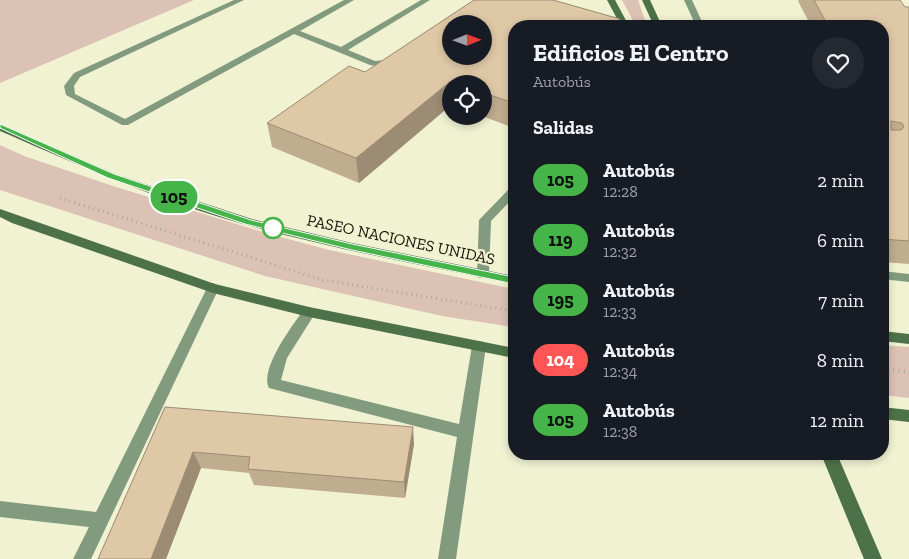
<!DOCTYPE html>
<html lang="es">
<meta charset="utf-8">
<style>
:root{--surface:#171b24;--page:#242831;--text:#f1f3f6;--muted:#9ea1a6}
body{margin:0;font-family:"Zilla Slab",serif;background:var(--page);color:var(--text);height:100vh;display:flex;flex-direction:column;font-size:19px;white-space:nowrap}
*{box-sizing:border-box;margin:0}
p{font-size:16px;color:var(--muted)}
.icon{flex:none;width:28px;height:28px;fill:none;stroke:currentColor;stroke-width:2;stroke-linecap:round;stroke-linejoin:round}
.map{position:relative;flex:1;overflow:hidden}
.side{position:absolute;left:508px;top:20px;width:381px;height:440px;display:flex;flex-direction:column;background:var(--surface);border-radius:20px;box-shadow:0 2px 8px #0003}
.side>*{flex:none}
.badge{padding:0 10px;border-radius:16px;font-size:18px;line-height:32px}
.needle{width:32px;rotate:89deg}
.tools{position:absolute;left:442px;top:15px;display:grid;gap:10px}
.tools a{display:grid;place-items:center;width:50px;height:50px;border-radius:50%;background:var(--surface);box-shadow:0 2px 8px #0003;font-size:25px}
.map>.badge{position:absolute;translate:-50% -50%;box-shadow:0 0 0 2px #fff}
h2{padding:0 25px;font-size:19px;line-height:45px}
.round{display:grid;place-items:center;flex:none;width:52px;height:52px;border-radius:26px;background:var(--page)}
.summary{display:flex;align-items:center;justify-content:space-between;height:85px;padding:0 25px}
h1{font-size:24px;font-weight:700;line-height:38px}
ul{padding:0;list-style:none}
li{display:flex;align-items:center;gap:15px;height:60px;padding:0 25px}
li div{flex:1}
li b{display:block;font-size:19px}
li em{font-style:normal}
li .badge{min-width:55px;font-weight:700;text-align:center}
.map>svg:first-child{display:block}
</style>
<div class="map">
<svg width="909" height="559" viewBox="0 0 909 559">
<rect width="100%" height="100%" fill="#f0f2d2"/>
<!-- green -->
<path fill="#dcc1b5" d="M 0,0 L 194,0 L 0,83 Z
M 622,0 L 638,0 L 647,26 L 636,26 Z
M 0,145 L 24,156 L 116,187 L 266,233 L 329,250 L 514,289 L 514,327 L 442,316 L 265,276 L 0,190 Z
M 882,345 L 909,347 L 909,398 L 883,395 Z"/>
<g fill="none" stroke-linecap="round" stroke-linejoin="round">
<!-- path-far1 -->
<path stroke="#a9ab92" stroke-width="3" stroke-dasharray="1 4" stroke-linecap="butt" d="M 60,198 L 323,280 L 514,311"/>
<!-- path -->
<path stroke="#a9ab92" stroke-width="4" stroke-dasharray="1 4.5" stroke-linecap="butt" d="M 882,369 L 909,372"/>
<!-- lane -->
<path fill="#829b7e" fill-rule="evenodd" d="M 234,0 L 244,0 L 80,77 L 74,86 L 75,94 L 125,119 L 344,0 L 354,0 L 300,31 L 341,47 L 421,0 L 430,0 L 348,50 L 375,61 L 395,59 L 395,63 L 380,67 L 370,65 L 294,34 L 128,125 L 122,125 L 66,95 L 64,86 L 74,73 Z
M 684,0 L 692,0 L 704,26 L 696,26 Z
M 514,187 L 514,197 L 491,221 L 489,275 L 487,278 L 479,278 L 477,275 L 479,220 L 510,188 Z
M 882,271 L 909,274 L 909,282 L 882,279 Z
M 309,307 L 314,309 L 316,312 L 287,358 L 281,380 L 459,424 L 472,346 L 474,342 L 479,341 L 484,342 L 486,346 L 456,559 L 438,559 L 457,437 L 269,388 C 259,369 293,325 304,309 Z"/>
<!-- street -->
<path fill="#829b7e" fill-rule="evenodd" d="M 213,283 L 217,285 L 219,288 L 91,559 L 73,559 L 89,527 L 0,517 L 0,501 L 96,512 L 207,288 L 209,285 Z"/>
<!-- secondary -->
<path fill="#4d7249" fill-rule="evenodd" d="M 607,0 L 615,0 L 629,26 L 621,26 Z
M 642,0 L 650,0 L 662,26 L 654,26 Z
M 0,124 L 115,174 L 252,219 L 352,243 L 514,276 L 514,284 C 425,266 335,249 247,225 C 162,202 81,166 0,131 Z
M 0,209 L 215,284 L 309,307 L 514,348 L 514,358 L 309,317 L 213,293 L 12,223 L 0,217 Z
M 882,331 L 909,334 L 909,344 L 882,341 Z
M 882,407 L 909,410 L 909,422 L 882,419 Z
M 821,454 L 837,454 L 882,559 L 864,559 Z"/>
</g>
<!-- wall -->
<path fill="#c0ac8f" fill-rule="evenodd" d="M 474,0 L 553,0 L 620,19 L 619,26 L 514,26 L 514,128 L 482,116 L 484,116 L 484,84 L 451,84 L 451,105 L 359,183 L 272,147 L 267,123 L 349,66 L 365,72 ZM 451,24 L 484,24 L 484,56 L 451,56 Z
M 799,0 L 900,0 L 905,7 L 909,7 L 909,264 L 882,262 L 882,26 L 811,26 L 798,1 Z
M 165,407 L 414,444 L 405,498 L 254,485 L 249,473 L 201,468 L 166,559 L 98,559 Z"/>
<!-- shaded-wall -->
<path fill="#9c8c74" d="M 620,19 L 619,26 L 611,26 Z
M 451,81 L 451,105 L 359,183 L 356,158 Z
M 413,427 L 414,444 L 405,498 L 404,482 Z
M 193,452 L 201,468 L 166,559 L 151,559 Z"/>
<!-- building -->
<path fill="#dfc8a6" stroke="#9c8c74" fill-rule="evenodd" d="M 474,0 L 553,0 L 620,19 L 611,26 L 514,26 L 514,103 L 484,93 L 484,84 L 459,84 L 451,81 L 356,158 L 267,123 L 349,66 L 365,72 ZM 451,24 L 484,24 L 484,56 L 451,56 Z
M 814,0 L 900,0 L 905,7 L 909,7 L 909,241 L 882,239 L 882,26 L 828,26 ZM 891,121 L 902,123 L 904,127 L 901,130 L 891,130 Z
M 165,407 L 413,427 L 404,482 L 248,469 L 250,457 L 193,452 L 151,559 L 98,559 Z"/>
<!-- line -->
<path fill="#45b549" stroke="#fff" d="M 0,124 L 114,174 L 251,220 L 352,244 L 514,277 L 519,280 L 514,284 L 352,250 L 245,224 L 108,178 L 0,128 Z"/>
<!-- markers -->
<circle fill="#fff" stroke="#45b549" stroke-width="2.5" cx="273" cy="228" r="10"/>
<g text-anchor="middle" stroke-width="4.5" stroke-linejoin="round" paint-order="stroke">
<!-- street labels -->
<g font-size="16" fill="#131409" stroke="#f0f2d2">
<text transform="translate(401 239) rotate(12)" y="6">PASEO NACIONES UNIDAS</text>
</g>
</g>
</svg>
<div class="tools">
<a><svg class="needle" viewBox="-14 -14 28 28"><path d="M0-13l5 13h-10z" fill="#e53935"/><path d="M0 13l5-13h-10z" fill="#9ea1a6"/></svg></a>
<a><svg class="icon" aria-label="locate" viewBox="0 0 24 24"><circle cx="12" cy="12" r="6"/><path d="M12 2v4M12 18v4M2 12h4M18 12h4"/></svg></a>
</div>
<b class="badge" style="left:174px;top:197px;background:#45b549;color:#111">105</b>
<section class="side">
<div class="summary"><div><h1>Edificios El Centro</h1><p>Autobús</p></div><a class="round"><svg class="icon" aria-label="heart" viewBox="0 0 24 24"><path d="M12 20l-8-8c-3-5 5-10 8-4 3-6 11-1 8 4z"/></svg></a></div>
<h2>Salidas</h2>
<ul>
<li><span class="badge" style="background:#45b549;color:#111">105</span><div><b>Autobús</b><p>12:28</p></div><em>2 min</em></li>
<li><span class="badge" style="background:#45b549;color:#111">119</span><div><b>Autobús</b><p>12:32</p></div><em>6 min</em></li>
<li><span class="badge" style="background:#45b549;color:#111">195</span><div><b>Autobús</b><p>12:33</p></div><em>7 min</em></li>
<li><span class="badge" style="background:#f55;color:#fff">104</span><div><b>Autobús</b><p>12:34</p></div><em>8 min</em></li>
<li><span class="badge" style="background:#45b549;color:#111">105</span><div><b>Autobús</b><p>12:38</p></div><em>12 min</em></li>
</ul>
</section>
</div>
